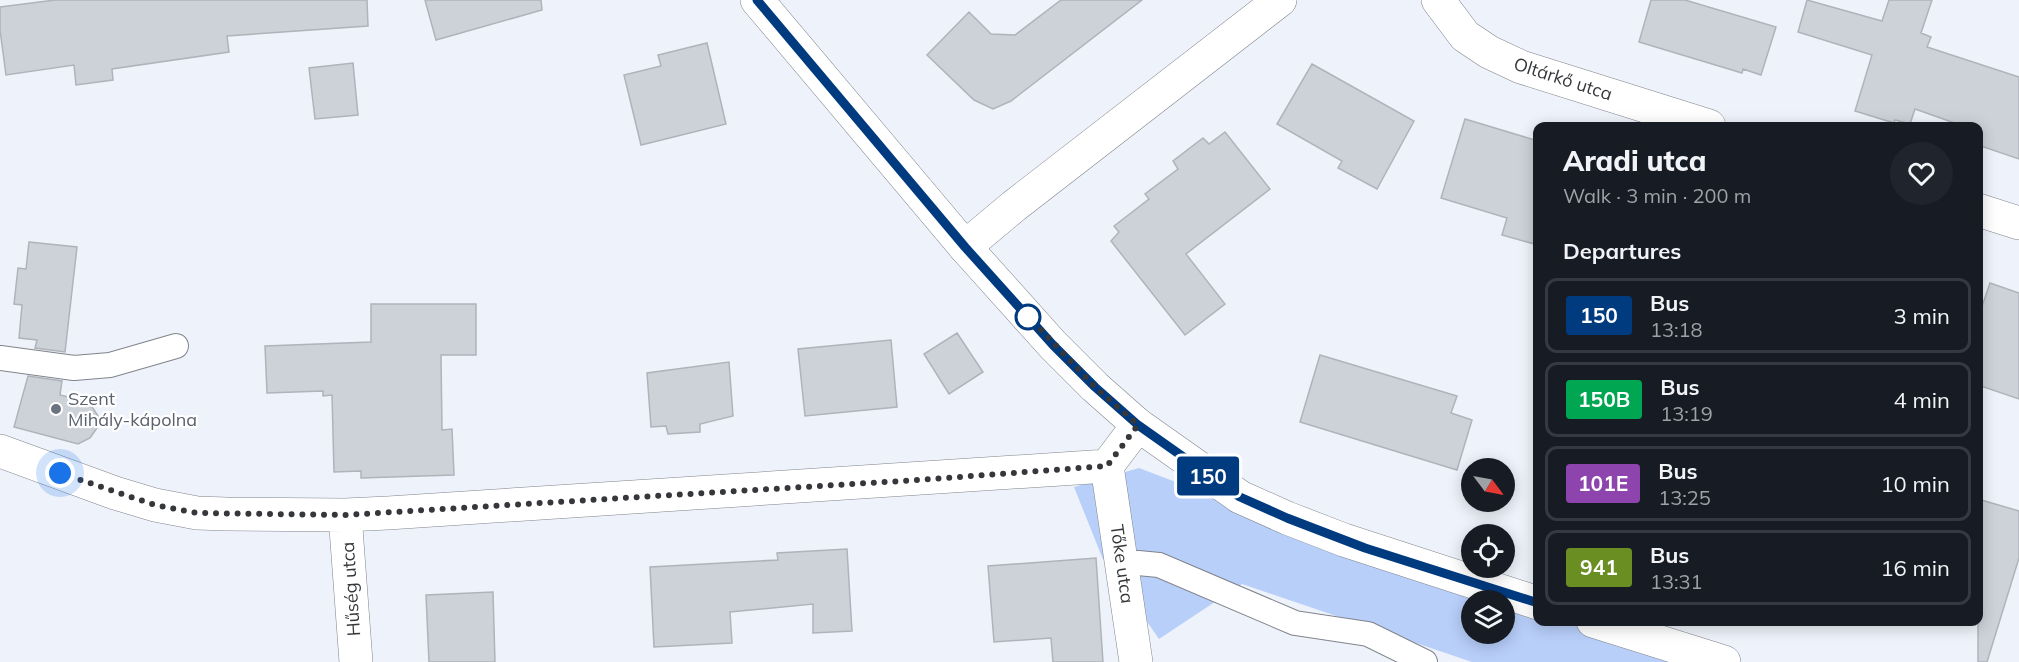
<!DOCTYPE html>
<meta charset="utf-8">
<style>
:root{--surface:#171b24;--page:#20242c;--text:#f1f3f6;--muted:#9ea1a6;--line:#363941}
body{margin:0;font-family:Mulish,sans-serif;background:var(--page);color:var(--text);height:100vh;display:flex;flex-direction:column;font-size:22px;white-space:nowrap}
*{box-sizing:border-box;margin:0}
p{font-size:20px;color:var(--muted)}
.icon{flex:none;width:33px;height:33px;fill:none;stroke:currentColor;stroke-width:2;stroke-linecap:round;stroke-linejoin:round}
.map{position:relative;flex:1;overflow:hidden}
.details{position:absolute;left:1533px;top:122px;width:450px;height:504px;display:flex;flex-direction:column;background:var(--surface);border-radius:12px;box-shadow:0 3px 15px #0003}
.details>*{flex:none}
.badge{padding:0 12px;border-radius:4px;font-size:21px;line-height:39px}
.needle{width:39px;rotate:122deg}
.tools{position:absolute;left:1461px;top:458px;display:grid;gap:12px}
.tools a{display:grid;place-items:center;width:54px;height:54px;border-radius:50%;background:var(--surface);box-shadow:0 3px 15px #0003;font-size:30px}
.you{position:absolute;width:30px;height:30px;margin:-15px;border:4px solid #fff;border-radius:50%;background:#1a73e8;box-shadow:0 0 0 9px #1a73e833}
.map>.badge{position:absolute;translate:-50% -50%;box-shadow:0 0 0 3px #fff}
h2{padding:0 30px;font-size:22px;line-height:54px}
.round{display:grid;place-items:center;flex:none;width:63px;height:63px;border-radius:32px;background:var(--page)}
.summary{display:flex;align-items:center;justify-content:space-between;height:102px;padding:0 30px}
h1{font-size:28px;font-weight:800;line-height:45px}
ul{padding:0;list-style:none}
li{display:flex;align-items:center;gap:18px;height:75px;margin:0 12px 9px;padding:0 18px;border:3px solid var(--line);border-radius:12px}
li div{flex:1}
li b{display:block;font-size:22px}
li em{font-style:normal}
li .badge{min-width:66px;font-weight:700;text-align:center}
.map>svg:first-child{display:block}
</style>
<div class="map">
<svg width="2019" height="662" viewBox="0 0 2019 662">
<rect width="100%" height="100%" fill="#eef2fa"/>
<!-- green -->
<path fill="#b8cffa" fill-rule="evenodd" d="M 1139,468 L 1341,545 L 1537,609 L 1538,621 L 1573,621 L 1697,662 L 1472,662 L 1242,584 L 1159,639 L 1102,557 L 1074,487 ZM 1472,600 L 1504,600 L 1504,633 L 1472,633 Z"/>
<!-- building -->
<path fill="#cdd2d9" stroke="#afb3ba" stroke-width="1.5" d="M 55,0 L 367,0 L 368,26 L 227,36 L 229,52 L 112,69 L 113,80 L 76,85 L 74,65 L 6,75 L 0,30 L 0,7 Z
M 425,0 L 541,0 L 542,10 L 436,40 Z
M 1061,0 L 1142,0 L 1011,101 L 993,109 L 974,100 L 927,55 L 969,12 L 991,34 L 1015,35 Z
M 1651,0 L 1685,0 L 1776,27 L 1761,75 L 1743,69 L 1742,73 L 1639,42 Z
M 1807,0 L 1882,21 L 1889,0 L 1932,0 L 1921,33 L 1931,37 L 1927,47 L 2019,77 L 2019,159 L 1978,145 L 1978,126 L 1963,126 L 1915,109 L 1910,124 L 1895,120 L 1894,123 L 1855,111 L 1872,55 L 1798,32 Z
M 707,43 L 726,124 L 641,145 L 624,75 L 661,66 L 658,55 Z
M 353,63 L 358,115 L 315,119 L 309,68 Z
M 1312,64 L 1414,121 L 1377,189 L 1338,168 L 1342,161 L 1277,124 Z
M 1465,119 L 1538,141 L 1538,245 L 1502,235 L 1507,218 L 1441,198 Z
M 1225,132 L 1270,189 L 1186,254 L 1225,304 L 1185,335 L 1111,241 L 1119,232 L 1114,226 L 1149,199 L 1145,194 L 1178,169 L 1173,161 L 1203,138 L 1209,144 Z
M 29,242 L 77,247 L 65,352 L 35,348 L 37,340 L 19,338 L 22,305 L 14,304 L 18,268 L 26,269 Z
M 1990,283 L 2019,293 L 2019,399 L 1978,385 L 1978,318 Z
M 371,304 L 476,304 L 476,355 L 441,355 L 442,430 L 452,429 L 454,475 L 361,478 L 361,471 L 334,472 L 332,395 L 323,396 L 323,391 L 267,393 L 265,346 L 371,342 Z
M 957,333 L 983,372 L 949,394 L 924,354 Z
M 891,340 L 897,407 L 805,416 L 798,349 Z
M 1320,355 L 1457,396 L 1451,413 L 1472,420 L 1457,470 L 1300,422 Z
M 729,362 L 733,416 L 700,424 L 700,432 L 668,434 L 666,426 L 651,427 L 647,373 Z
M 28,376 L 62,381 L 60,395 L 89,402 L 98,416 L 97,428 L 90,438 L 78,444 L 14,427 Z
M 1978,499 L 2019,511 L 2019,558 L 1987,662 L 1978,662 Z
M 847,549 L 852,631 L 813,633 L 813,604 L 730,612 L 732,643 L 654,647 L 650,567 L 778,560 L 777,553 Z
M 1096,558 L 1103,662 L 1053,662 L 1051,638 L 994,642 L 988,566 Z
M 493,592 L 495,662 L 429,662 L 426,595 Z"/>
<g fill="none" stroke-linecap="round" stroke-linejoin="round">
<!-- lane casing -->
<g stroke="#80848b" stroke-width="26">
<path id="lane" d="M 0,358 L 74,368 L 110,365 L 176,346
M 1122,567 L 1138,563 L 1159,565 L 1295,623 L 1368,634 L 1425,662"/>
</g>
<!-- street casing -->
<g stroke="#80848b" stroke-width="34">
<path id="street" d="M 1438,0 L 1465,36 L 1489,52 L 1521,67 L 1709,126
M 1978,210 L 2019,223
M 965,247 L 1014,206 L 1280,0
M 0,451 L 115,493 L 155,505 L 197,513 L 227,514 L 345,515 L 388,513 L 1107,466 L 1138,425
M 1107,466 L 1136,662
M 345,515 L 356,662"/>
</g>
<!-- secondary casing -->
<g stroke="#80848b" stroke-width="34">
<path id="secondary" d="M 757,0 L 965,247 L 1053,345 L 1095,387 L 1138,425 L 1240,497 L 1287,518 L 1344,540 L 1538,603
M 1593,621 L 1724,662"/>
</g>
<!-- lane -->
<use href="#lane" stroke="#fff" stroke-width="24"/>
<!-- street -->
<use href="#street" stroke="#fff" stroke-width="33"/>
<!-- secondary -->
<use href="#secondary" stroke="#fff" stroke-width="33"/>
</g>
<g fill="none" stroke-linecap="round" stroke-linejoin="round">
<!-- line casing -->
<g stroke="#fff" stroke-width="14">
<path id="line" d="M 757,0 L 965,247 L 1053,345 L 1095,387 L 1138,425 L 1240,497 L 1287,518 L 1365,548 L 1538,603"/>
</g>
<!-- line -->
<use href="#line" stroke="#003b80" stroke-width="9"/>
<!-- walk -->
<path stroke="#35373a" stroke-width="6" stroke-dasharray="0 10.8" d="M 60,473 L 155,505 L 197,513 L 345,515 L 918,480 L 1107,466 L 1138,425 L 1095,387 L 1024,312 L 1028,317"/>
</g>
<!-- markers -->
<circle fill="#fff" stroke="#003b80" stroke-width="3" cx="1028" cy="317" r="12"/>
<circle fill="#6b7280" stroke="#fff" stroke-width="2" cx="56" cy="409" r="6"/>
<g text-anchor="middle" stroke-width="4.5" stroke-linejoin="round" paint-order="stroke">
<!-- street labels -->
<g font-size="18" fill="#35373a" stroke="#fff">
<text transform="translate(1563 79) rotate(18)" y="6">Oltárkő utca</text>
<text transform="translate(1122 564) rotate(82)" y="6">Tőke utca</text>
<text transform="translate(351 589) rotate(-94)" y="6">Hűség utca</text>
</g>
<!-- worship labels -->
<g font-size="18" fill="#5b616d" stroke="#fff" text-anchor="start">
<text x="68" y="405">Szent<tspan x="68" dy="21">Mihály-kápolna</tspan></text>
</g>
</g>
</svg>
<div class="tools">
<a><svg class="needle" viewBox="-14 -14 28 28"><path d="M0-13l5 13h-10z" fill="#e53935"/><path d="M0 13l5-13h-10z" fill="#9ea1a6"/></svg></a>
<a><svg class="icon" aria-label="locate" viewBox="0 0 24 24"><circle cx="12" cy="12" r="6"/><path d="M12 2v4M12 18v4M2 12h4M18 12h4"/></svg></a>
<a><svg class="icon" aria-label="layers" viewBox="0 0 24 24"><path d="M12 4l9 5-9 5-9-5zM3 14l9 5 9-5"/></svg></a>
</div>
<div class="you" style="left:60px;top:473px"></div>
<b class="badge" style="left:1208px;top:476px;background:#003b80;color:#fff">150</b>
<section class="details">
<div class="summary"><div><h1>Aradi utca</h1><p>Walk · 3 min · 200 m</p></div><a class="round"><svg class="icon" aria-label="heart" viewBox="0 0 24 24"><path d="M12 20l-8-8c-3-5 5-10 8-4 3-6 11-1 8 4z"/></svg></a></div>
<h2>Departures</h2>
<ul>
<li><span class="badge" style="background:#003b80;color:#fff">150</span><div><b>Bus</b><p>13:18</p></div><em>3 min</em></li>
<li><span class="badge" style="background:#00a651;color:#fff">150B</span><div><b>Bus</b><p>13:19</p></div><em>4 min</em></li>
<li><span class="badge" style="background:#8e44ad;color:#fff">101E</span><div><b>Bus</b><p>13:25</p></div><em>10 min</em></li>
<li><span class="badge" style="background:#6b8e23;color:#fff">941</span><div><b>Bus</b><p>13:31</p></div><em>16 min</em></li>
</ul>
</section>
</div>
